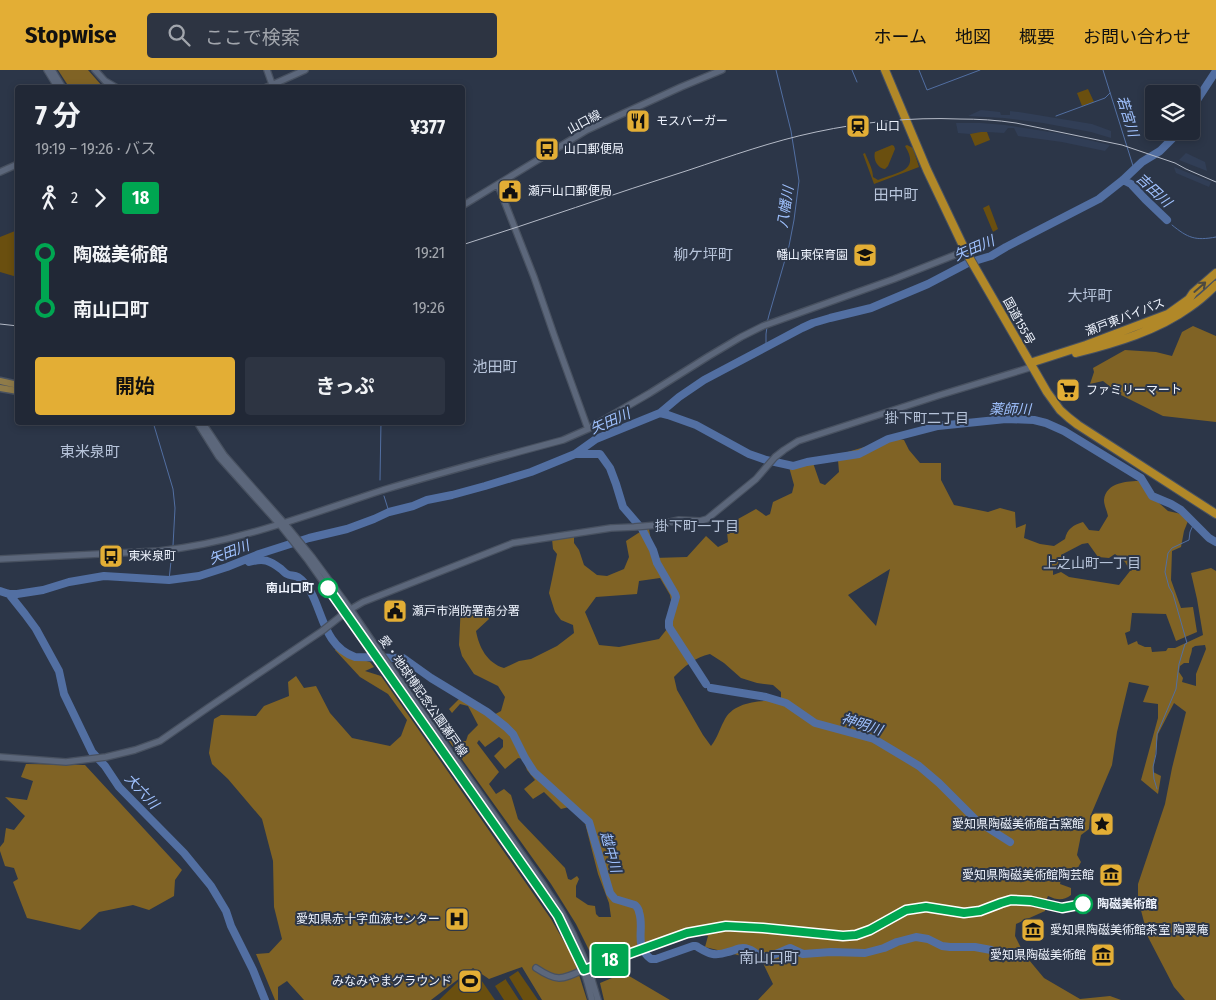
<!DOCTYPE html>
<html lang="ja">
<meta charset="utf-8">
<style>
:root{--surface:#212836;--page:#2d3442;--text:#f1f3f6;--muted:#a2a6ad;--line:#3e4451;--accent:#e3ae35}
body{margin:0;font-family:"Fira Sans Condensed","Noto Sans JP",sans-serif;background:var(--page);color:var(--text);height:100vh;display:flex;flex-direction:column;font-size:19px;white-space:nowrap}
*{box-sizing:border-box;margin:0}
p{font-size:16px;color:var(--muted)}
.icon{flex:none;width:28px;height:28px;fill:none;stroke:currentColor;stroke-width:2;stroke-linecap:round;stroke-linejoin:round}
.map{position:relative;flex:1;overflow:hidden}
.panel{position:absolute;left:15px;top:15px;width:450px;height:340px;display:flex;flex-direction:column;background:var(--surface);border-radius:5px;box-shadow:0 2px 8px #0003,0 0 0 1px var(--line)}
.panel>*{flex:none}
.badge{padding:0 10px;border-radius:4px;font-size:18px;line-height:32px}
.controls{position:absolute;left:1145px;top:15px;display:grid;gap:10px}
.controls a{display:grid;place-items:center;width:55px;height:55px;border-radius:5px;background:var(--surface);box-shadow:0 2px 8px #0003,0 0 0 1px var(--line);font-size:25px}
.map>.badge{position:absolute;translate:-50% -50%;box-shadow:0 0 0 2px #fff}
.legs{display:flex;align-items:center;gap:8px;height:55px;padding:0 20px;font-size:16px}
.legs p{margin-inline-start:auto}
.summary{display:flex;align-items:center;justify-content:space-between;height:85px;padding:0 20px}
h1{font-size:28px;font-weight:700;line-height:38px}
.action{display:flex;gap:10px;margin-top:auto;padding:10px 20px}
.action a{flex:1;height:58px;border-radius:5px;background:var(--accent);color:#111;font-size:20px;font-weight:700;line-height:58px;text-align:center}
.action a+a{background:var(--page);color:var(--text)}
ul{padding:0 20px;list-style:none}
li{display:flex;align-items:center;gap:18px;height:55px;font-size:19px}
li i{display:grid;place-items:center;width:8px;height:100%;margin:0 6px;background:currentColor}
li i::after{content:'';width:12px;height:12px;margin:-6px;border:4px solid;border-radius:50%;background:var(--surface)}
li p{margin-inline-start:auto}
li:first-child i{background:linear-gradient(#0000 50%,currentColor 0)}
li:last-child i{background:linear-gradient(currentColor 50%,#0000 0)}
header{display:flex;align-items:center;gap:30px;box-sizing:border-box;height:70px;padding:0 25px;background:var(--accent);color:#111}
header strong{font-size:24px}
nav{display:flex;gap:28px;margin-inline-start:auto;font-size:18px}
.search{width:350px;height:45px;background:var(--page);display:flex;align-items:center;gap:12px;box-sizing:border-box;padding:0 18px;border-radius:5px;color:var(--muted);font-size:19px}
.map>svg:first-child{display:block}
</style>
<header>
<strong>Stopwise</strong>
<div class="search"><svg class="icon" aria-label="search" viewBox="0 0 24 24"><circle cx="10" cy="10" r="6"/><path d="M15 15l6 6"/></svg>ここで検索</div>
<nav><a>ホーム</a><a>地図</a><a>概要</a><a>お問い合わせ</a></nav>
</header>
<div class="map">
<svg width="1216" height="930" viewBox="0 0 1216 930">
<rect width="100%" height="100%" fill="#2c3648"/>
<!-- built -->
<path fill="#313e56" d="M 981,40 L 1000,42 L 1001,45 L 1010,45 L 1010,41 L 1019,42 L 1092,54 L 1111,61 L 1111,68 L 1091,62 L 1043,53 L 1004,48 L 968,46 Z
M 956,53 L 981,53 L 1005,55 L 1063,64 L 1110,75 L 1105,81 L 1062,72 L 1018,66 L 1014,58 L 1008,58 L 1004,63 L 987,62 L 970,64 L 958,63 Z
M 1186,83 L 1205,92 L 1207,101 L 1179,90 Z
M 1174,97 L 1211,112 L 1209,117 L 1176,103 Z"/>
<!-- green -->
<path fill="#6a4f0f" d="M 1088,19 L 1094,32 L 1082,36 L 1077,23 Z
M 981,62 L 987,62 L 990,70 L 975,76 L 970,64 Z
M 892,75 L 894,76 L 895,79 L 888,96 L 885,99 C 877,98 873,89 875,82 Z
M 907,75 L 913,78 L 919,97 L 874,114 L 863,84 L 865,83 C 868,91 873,99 873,107 L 878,110 C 896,102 921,102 905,76 Z
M 989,135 L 998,159 L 993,162 L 983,138 Z
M 15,161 L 18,168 L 17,207 L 0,202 L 0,167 Z
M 518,901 L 538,930 L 523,930 L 509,907 Z
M 467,903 L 477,904 L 495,930 L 439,930 Z
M 506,909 L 506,910 L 519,930 L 504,930 L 495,916 Z"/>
<!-- forest -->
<path fill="#806325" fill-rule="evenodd" d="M 58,0 L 88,0 L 103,17 L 69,17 Z
M 1193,256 L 1216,266 L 1216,352 L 1163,346 L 1121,325 L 1103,311 L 1090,314 L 1094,302 L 1093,298 L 1125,280 L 1156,282 L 1172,286 L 1182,262 Z
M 895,368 L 904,370 L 909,380 L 920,393 L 941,393 L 941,410 L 954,435 L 988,442 L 1000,438 L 1015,442 L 1016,458 L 1026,454 L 1024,468 L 1040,474 L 1054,476 L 1065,469 C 1067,459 1073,455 1083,452 L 1089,460 L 1099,461 L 1108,446 C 1107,441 1104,435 1104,430 C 1106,412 1128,411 1141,411 L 1150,425 L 1168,441 L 1190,446 L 1184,461 L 1181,477 L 1172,481 L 1171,510 L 1181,538 L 1193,537 L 1197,562 L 1176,571 L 1166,544 L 1132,543 L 1130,561 L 1125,563 L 1128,575 L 1137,571 L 1138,574 L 1145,577 L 1151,577 L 1152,582 L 1166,581 L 1168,578 L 1175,578 L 1203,565 L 1197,529 L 1191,503 L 1211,498 L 1216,501 L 1216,930 L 1185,930 L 1174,917 L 1148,867 L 1138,829 L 1138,814 L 1165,734 L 1172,698 L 1186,642 L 1174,633 L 1158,664 L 1153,702 L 1161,706 L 1158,724 L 1141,710 L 1158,648 L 1158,634 L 1143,632 L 1149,616 L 1129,612 L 1117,662 L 1112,695 L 1090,747 L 1089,759 L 1081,765 L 1077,785 L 1081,792 L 1075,803 L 1062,804 L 1060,814 L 1071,818 L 1071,825 C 1063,831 1057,830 1048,826 L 1045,833 L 1045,841 L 1016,854 L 1015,866 L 1024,884 L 1044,908 L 1080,929 L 1110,926 L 1121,930 L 758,930 L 773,914 L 762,891 L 705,877 L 708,866 L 693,861 L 674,865 L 594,890 L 576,854 L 551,814 L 441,660 L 445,657 C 452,667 452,672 466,671 L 468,665 L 478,655 L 468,636 L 460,634 L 452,643 L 449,639 L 460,628 L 490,647 L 501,641 L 505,627 L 498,616 L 474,604 L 462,586 L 459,575 L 461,534 L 473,538 L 480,544 L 486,544 L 489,549 L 476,561 C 479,577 487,593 504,598 L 519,591 L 531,589 L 557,576 L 574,563 L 573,555 L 561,550 L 555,542 L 549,523 L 552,509 L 557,484 L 553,479 L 552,469 L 574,467 L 574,473 L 579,480 L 584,495 L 597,505 L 607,506 L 624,499 L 629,487 L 626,471 L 646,458 L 649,459 L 654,488 L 687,487 L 706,466 L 718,477 L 728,472 L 726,451 L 738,449 L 756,439 L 766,446 L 770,444 L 773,432 L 792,423 L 794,415 L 789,397 L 812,390 L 820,413 L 825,415 L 839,402 L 838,390 L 844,383 ZM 1088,473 L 1098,487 L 1109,488 L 1115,484 L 1125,492 L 1130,501 L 1119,515 L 1069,507 L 1061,502 L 1053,505 L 1053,497 L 1062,492 L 1061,485 L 1082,474 ZM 890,499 L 876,556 L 848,525 ZM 660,508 L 670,525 L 671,530 L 667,559 L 659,569 L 619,577 L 599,575 L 585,542 L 596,527 L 637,524 L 639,511 ZM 1205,575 L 1206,579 L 1196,604 L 1196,616 L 1182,612 L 1183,608 L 1179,602 L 1180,596 L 1184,593 L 1189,593 C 1189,587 1192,584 1192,578 L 1195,576 ZM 710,584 L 724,593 L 741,608 L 757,613 L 773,615 L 781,622 L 781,631 C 762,630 733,631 724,651 C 719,660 718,667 711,676 L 703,665 L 677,620 L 674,607 C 684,597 695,587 710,584 ZM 499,667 L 503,670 L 503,677 L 494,686 L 505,699 L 518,688 L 523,689 L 527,700 L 535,710 L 524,719 L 533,729 L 544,722 L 561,739 L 569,737 L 585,753 L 598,804 L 609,833 L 611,847 L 599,847 L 596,844 L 595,836 L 588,835 L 576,827 L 576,816 L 579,809 L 577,806 L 571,810 L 568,809 L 565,798 L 518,749 L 511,725 L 504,719 L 496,724 L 489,714 L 499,702 L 477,673 L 479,670 L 485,677 Z
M 337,576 L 348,586 L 370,592 L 374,597 L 365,601 L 381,606 L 551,849 L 574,889 L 587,930 L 542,930 L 522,897 L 489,909 L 473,898 L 431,930 L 304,930 L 287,911 L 278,917 L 278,930 L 275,930 L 256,884 L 269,883 L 282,869 L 274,837 L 273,791 L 262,749 L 228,709 L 212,694 L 209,683 L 214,649 L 221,645 L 256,646 L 264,636 L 289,626 L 288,612 L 296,606 L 304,618 L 316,616 L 330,643 L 352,668 L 390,676 L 401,666 L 407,650 L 388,624 L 360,607 L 335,580 Z
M 26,694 L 85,695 L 182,800 L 175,810 L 174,826 L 149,840 L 133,835 L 99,842 L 80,860 L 27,848 L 13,812 L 18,809 L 14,798 L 5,796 L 0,781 L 0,777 L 4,772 L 6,758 L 14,760 L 25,746 L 5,727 L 27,730 L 33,711 L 21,707 Z
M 624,903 L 670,930 L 604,930 L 600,913 Z"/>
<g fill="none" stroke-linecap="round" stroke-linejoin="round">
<!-- stream -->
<path stroke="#526fa2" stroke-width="1" d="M 852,0 L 857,12
M 919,0 L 927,20 L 980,0
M 1103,0 L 1134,99
M 1056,46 L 1105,28 L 1110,23
M 1172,155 C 1188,168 1195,171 1216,167
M 767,253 L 769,245 L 789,176 L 794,150 L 799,111 L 791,61 L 776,0
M 767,257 L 766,264 L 766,274 L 769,276
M 153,352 L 173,419 L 175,438 L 173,476
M 380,410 L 381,352
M 384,426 L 389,442
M 169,510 L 172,482
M 706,614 L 711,618
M 1157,719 L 1154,709 L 1153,697 L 1156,684 L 1157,664 L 1176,619 L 1179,594 L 1185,574 L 1187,573 L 1173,524 L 1169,517 L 1165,502 L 1168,483 L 1172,478 L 1189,470 L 1190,462 L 1194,453"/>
<!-- river -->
<path stroke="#526fa2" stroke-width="8" d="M 1191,36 L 1197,30 L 1216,1
M 1123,110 L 1131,114 L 1145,129 L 1167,150
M 660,343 L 668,345 L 696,355 L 749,384 L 766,390 L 793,396 L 807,392 L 859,384 L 888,369 L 938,356 L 1006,349 L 1034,350 L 1046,353 L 1064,361 L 1141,408 L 1152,426 L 1171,434 L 1181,440 L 1209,468 L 1216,472
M 576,384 L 600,384 L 610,398 L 616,414 L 623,437 L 642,459 L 653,480 L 657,493 L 675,524 L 676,527 L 669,551 L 669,557 L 706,614
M 247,490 L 249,492 C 264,488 269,490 281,499 C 283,501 285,503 287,504 C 290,506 294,505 298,507 C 324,525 317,574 355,587 L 403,588 L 431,608 L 487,642 L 506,657 L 513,664 L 525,688 L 534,702 L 589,752 L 600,789 L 610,823 L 615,829 L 635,835 C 637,837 639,839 639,842 C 645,859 633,876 651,889 L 656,889 L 693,876 L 696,876 C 708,883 713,887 728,882 C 733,881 738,878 743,878 C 750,878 752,881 757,884 C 769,890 779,882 790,878 L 803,884 L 831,882 L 865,883 L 884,878 L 897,872 L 916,867 L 928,869 L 942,876 L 950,877 L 975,877 L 991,880 L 1003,887
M 0,521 L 9,524 L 17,524 L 43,520 L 69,512 L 104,506 L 169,510 L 199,506 L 227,497 L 259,484 L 309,468 L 347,459 L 374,449 L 389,442 L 413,436 L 427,430 L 452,425 L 485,416 L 531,402 L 575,384 L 596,369 L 660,343 L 679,327 L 704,310 L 802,258 L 813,253 L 830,248 L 871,238 L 928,214 L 968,193 L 991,186 L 1006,177 L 1099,129 L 1123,110 L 1142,92 L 1160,81 L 1172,69 L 1176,61
M 9,524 L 25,544 L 36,559 L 59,601 L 64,624 L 92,682 L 105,696 L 119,717 L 184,783 L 211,816 L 226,841 L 231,856 L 253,900 L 265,930
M 711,618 L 766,627 L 786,633 L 815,653 L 874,669 L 919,696 L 939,713 L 977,751 L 1010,772"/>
<!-- secondary casing -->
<g stroke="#485160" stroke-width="8">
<path id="secondary" d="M 47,0 L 58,18
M 52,0 L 63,18
M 95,0 L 105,11 L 117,18
M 267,0 L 272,14
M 265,18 L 305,0
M 0,102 L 18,94
M 498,115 L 534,207 L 554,265 L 588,359
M 462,136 L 587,60 L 681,17 L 722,0
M 197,352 L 219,387 L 281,456 L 307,489 L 538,817 C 556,843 572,870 583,900 C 587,909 589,920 592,930
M 202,352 L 224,385 L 285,454 L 312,487 L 351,540 L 379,581 L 543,814 C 549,824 556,833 562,843 C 578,871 590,900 598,930
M 0,489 L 159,481 C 236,473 310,444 383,420 C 443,402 503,386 563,370 L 588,359 L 650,323 L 709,286 L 741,267 L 763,256 L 894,209 L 965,181
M 0,687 L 66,692 L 106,687 L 135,680 L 160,671 L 209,637 L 322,561 L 346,542 L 363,532 L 513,473 L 611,458 L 634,457 L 657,455 L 679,450 L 700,451 L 707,449 L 756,409 L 775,387 L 784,380 L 798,371 L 940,325 L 1032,297
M 536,898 C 557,912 561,910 583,900"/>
</g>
<!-- primary casing -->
<g stroke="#485160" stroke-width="9">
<path id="primary" d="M 0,311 L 18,315
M 0,318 L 18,321"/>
</g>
<!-- highway casing -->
<g stroke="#485160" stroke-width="10">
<path id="highway" d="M 885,0 L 927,100 L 966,182 L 1047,322 L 1060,340 L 1069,348 L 1078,355 L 1216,444
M 1076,283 C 1115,273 1157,261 1190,237 C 1199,231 1208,223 1216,215
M 1030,293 L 1086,275 L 1168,244 L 1189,229 L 1193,223 L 1216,203"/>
</g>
<!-- secondary -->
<use href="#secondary" stroke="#5c677b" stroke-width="5.5"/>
<!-- primary -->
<use href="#primary" stroke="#8f7b49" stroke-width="6"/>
<!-- highway -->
<use href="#highway" stroke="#b18828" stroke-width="8"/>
<!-- rail -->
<path stroke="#b4bac7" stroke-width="1" d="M 462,175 C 538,151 613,124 689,100 C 731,86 773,71 816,62 C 863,52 911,47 959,49 C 978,49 997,50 1016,53 L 1122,75 L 1175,93 L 1186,99 L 1216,112
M 0,254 L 18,256"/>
</g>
<!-- one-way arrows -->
<defs><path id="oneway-shaft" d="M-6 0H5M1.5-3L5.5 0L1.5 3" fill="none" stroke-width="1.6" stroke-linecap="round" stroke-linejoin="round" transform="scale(1.25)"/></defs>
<use stroke="#4d4a40" href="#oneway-shaft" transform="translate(1200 217) rotate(-41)"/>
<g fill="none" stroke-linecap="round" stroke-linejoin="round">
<!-- line-1 casing -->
<g stroke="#fff" stroke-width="11">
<path id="line-1" d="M 328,518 L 538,817 L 558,846 L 584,900 L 687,863 L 726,856 L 763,858 L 843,866 L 856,865 L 870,860 L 906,840 L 926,837 L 964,843 L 980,841 L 1001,833 L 1011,830 L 1031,831 L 1062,838 L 1083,834"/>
</g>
<!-- line-1 -->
<use href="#line-1" stroke="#00a651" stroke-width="8"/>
</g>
<!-- icons -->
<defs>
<g id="restaurant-square" transform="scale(1.25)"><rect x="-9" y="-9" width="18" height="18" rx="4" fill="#e3ae35" stroke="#2c3648"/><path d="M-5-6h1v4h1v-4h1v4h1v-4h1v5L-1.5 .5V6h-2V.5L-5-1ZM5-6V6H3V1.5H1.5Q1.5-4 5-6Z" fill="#111"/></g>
<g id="station-square" transform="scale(1.25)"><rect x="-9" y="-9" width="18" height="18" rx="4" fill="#e3ae35" stroke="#2c3648"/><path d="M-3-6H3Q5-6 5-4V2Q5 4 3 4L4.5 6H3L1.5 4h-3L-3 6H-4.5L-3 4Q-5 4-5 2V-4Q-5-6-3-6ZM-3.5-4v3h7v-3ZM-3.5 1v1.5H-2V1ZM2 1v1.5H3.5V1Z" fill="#111"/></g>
<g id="bus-square" transform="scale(1.25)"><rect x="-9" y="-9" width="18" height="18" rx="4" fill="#e3ae35" stroke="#2c3648"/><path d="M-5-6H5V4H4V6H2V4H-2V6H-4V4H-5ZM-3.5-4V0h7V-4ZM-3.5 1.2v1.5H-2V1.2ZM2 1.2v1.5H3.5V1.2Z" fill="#111"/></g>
<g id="civic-square" transform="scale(1.25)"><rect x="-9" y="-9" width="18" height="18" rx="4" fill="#e3ae35" stroke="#2c3648"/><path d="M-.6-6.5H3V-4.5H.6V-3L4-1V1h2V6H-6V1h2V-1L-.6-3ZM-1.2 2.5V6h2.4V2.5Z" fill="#111"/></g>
<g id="school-square" transform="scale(1.25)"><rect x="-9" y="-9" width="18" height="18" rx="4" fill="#e3ae35" stroke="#2c3648"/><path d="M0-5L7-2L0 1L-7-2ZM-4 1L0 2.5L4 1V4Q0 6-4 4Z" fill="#111"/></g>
<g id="supermarket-square" transform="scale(1.25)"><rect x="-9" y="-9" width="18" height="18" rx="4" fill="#e3ae35" stroke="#2c3648"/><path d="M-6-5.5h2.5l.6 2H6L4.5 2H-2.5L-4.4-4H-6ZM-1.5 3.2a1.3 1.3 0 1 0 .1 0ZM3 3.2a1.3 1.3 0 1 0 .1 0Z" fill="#111"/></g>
<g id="sight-square" transform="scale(1.25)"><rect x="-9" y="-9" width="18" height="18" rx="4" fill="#e3ae35" stroke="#2c3648"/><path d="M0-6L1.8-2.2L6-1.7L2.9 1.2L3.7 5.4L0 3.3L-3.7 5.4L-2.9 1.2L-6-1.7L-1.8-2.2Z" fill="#111"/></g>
<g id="museum-square" transform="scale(1.25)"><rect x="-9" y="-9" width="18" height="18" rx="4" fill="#e3ae35" stroke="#2c3648"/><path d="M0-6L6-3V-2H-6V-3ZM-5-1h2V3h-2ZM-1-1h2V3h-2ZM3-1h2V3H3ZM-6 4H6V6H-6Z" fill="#111"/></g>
<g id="hospital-square" transform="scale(1.25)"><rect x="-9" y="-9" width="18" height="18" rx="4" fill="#e3ae35" stroke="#2c3648"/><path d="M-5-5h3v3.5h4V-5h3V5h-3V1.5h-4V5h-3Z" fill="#111"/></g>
<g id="stadium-square" transform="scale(1.25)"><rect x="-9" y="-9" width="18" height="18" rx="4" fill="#e3ae35" stroke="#2c3648"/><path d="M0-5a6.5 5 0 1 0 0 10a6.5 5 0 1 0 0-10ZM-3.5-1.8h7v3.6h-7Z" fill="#111"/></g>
</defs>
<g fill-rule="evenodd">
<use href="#restaurant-square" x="638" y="51"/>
<use href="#station-square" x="858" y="56"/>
<use href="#bus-square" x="547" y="79"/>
<use href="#civic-square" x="510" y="121"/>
<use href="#school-square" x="865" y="185"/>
<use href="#supermarket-square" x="1068" y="320"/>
<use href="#bus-square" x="111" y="486"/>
<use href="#civic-square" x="395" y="541"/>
<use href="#sight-square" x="1102" y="754"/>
<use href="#museum-square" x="1111" y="805"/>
<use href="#hospital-square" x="457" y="849"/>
<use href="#museum-square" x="1033" y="860"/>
<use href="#museum-square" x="1103" y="885"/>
<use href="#stadium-square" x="470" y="911"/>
</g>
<!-- markers -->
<g fill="#fff" stroke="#00a651" stroke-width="2.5">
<circle cx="328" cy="518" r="9"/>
<circle cx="1083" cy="834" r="9"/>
</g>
<g text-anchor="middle" stroke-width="4" stroke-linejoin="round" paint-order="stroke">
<!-- poi labels -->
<g font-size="12" fill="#eef3fd" stroke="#2c3648" text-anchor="start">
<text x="656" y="55">モスバーガー</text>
<text x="876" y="60">山口</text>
<text x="564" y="83">山口郵便局</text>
<text x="528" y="125">瀬戸山口郵便局</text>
<text x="848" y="189" text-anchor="end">幡山東保育園</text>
<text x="1086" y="324">ファミリーマート</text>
<text x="128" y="490">東米泉町</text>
<text x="412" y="545">瀬戸市消防署南分署</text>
<text x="1084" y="758" text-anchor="end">愛知県陶磁美術館古窯館</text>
<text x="1094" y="809" text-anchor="end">愛知県陶磁美術館陶芸館</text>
<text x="440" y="853" text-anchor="end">愛知県赤十字血液センター</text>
<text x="1050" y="864">愛知県陶磁美術館茶室 陶翠庵</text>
<text x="1086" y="889" text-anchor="end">愛知県陶磁美術館</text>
<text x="452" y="915" text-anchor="end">みなみやまグラウンド</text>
</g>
<!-- street labels -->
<g font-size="12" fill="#eef3fd" stroke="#2c3648">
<text transform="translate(584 52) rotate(-28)" y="4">山口線</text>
<text transform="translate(1125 247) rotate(-21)" y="4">瀬戸東バイパス</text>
<text transform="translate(1019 251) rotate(61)" y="4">国道155号</text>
<text transform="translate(423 626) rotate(55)" y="4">愛・地球博記念公園瀬戸線</text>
</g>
<!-- stop labels -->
<g font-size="12" font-weight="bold" fill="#eef3fd" stroke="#2c3648" text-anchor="end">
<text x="314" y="522">南山口町</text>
<text x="1097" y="838" text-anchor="start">陶磁美術館</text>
</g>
<!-- water labels -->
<g font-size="14" font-style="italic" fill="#a0c2ff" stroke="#2c3648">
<text transform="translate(1128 46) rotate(73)" y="5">若宮川</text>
<text transform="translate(1154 120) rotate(43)" y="5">吉田川</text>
<text transform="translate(785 137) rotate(-81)" y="5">八幡川</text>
<text transform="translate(974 178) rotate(-23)" y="5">矢田川</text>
<text transform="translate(1010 339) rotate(1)" y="5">薬師川</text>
<text transform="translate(610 351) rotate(-24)" y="5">矢田川</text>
<text transform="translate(229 482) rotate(-21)" y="5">矢田川</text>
<text transform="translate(862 654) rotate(18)" y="5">神明川</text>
<text transform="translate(142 721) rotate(47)" y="5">大六川</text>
<text transform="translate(611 782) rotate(74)" y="5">越中川</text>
</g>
<!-- neighbourhood labels -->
<g font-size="14" fill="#b7c4da" stroke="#2c3648">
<text x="927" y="353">掛下町二丁目</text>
<text x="697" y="461">掛下町一丁目</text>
<text x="1092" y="498">上之山町一丁目</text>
</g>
<!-- quarter labels -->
<g font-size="15" fill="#b7c4da" stroke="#2c3648">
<text x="896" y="130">田中町</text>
<text x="703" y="190">柳ケ坪町</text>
<text x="1090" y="231">大坪町</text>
<text x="495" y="302">池田町</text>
<text x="90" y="387">東米泉町</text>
<text x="769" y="893">南山口町</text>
</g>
</g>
</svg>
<div class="controls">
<a><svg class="icon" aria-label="layers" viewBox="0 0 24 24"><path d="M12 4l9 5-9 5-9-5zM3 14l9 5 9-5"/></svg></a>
</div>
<b class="badge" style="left:610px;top:890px;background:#00a651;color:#fff">18</b>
<section class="panel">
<div class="summary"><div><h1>7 分</h1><p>19:19 – 19:26 · バス</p></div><b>¥377</b></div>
<div class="legs"><svg class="icon" aria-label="walk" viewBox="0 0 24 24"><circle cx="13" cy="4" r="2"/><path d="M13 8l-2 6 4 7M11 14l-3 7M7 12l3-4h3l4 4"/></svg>2<svg class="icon" aria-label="forward" viewBox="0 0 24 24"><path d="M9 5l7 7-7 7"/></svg><b class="badge" style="background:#00a651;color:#fff">18</b></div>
<ul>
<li><i style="color:#00a651"></i><b>陶磁美術館</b><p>19:21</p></li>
<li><i style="color:#00a651"></i><b>南山口町</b><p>19:26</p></li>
</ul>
<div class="action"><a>開始</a><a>きっぷ</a></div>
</section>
</div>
